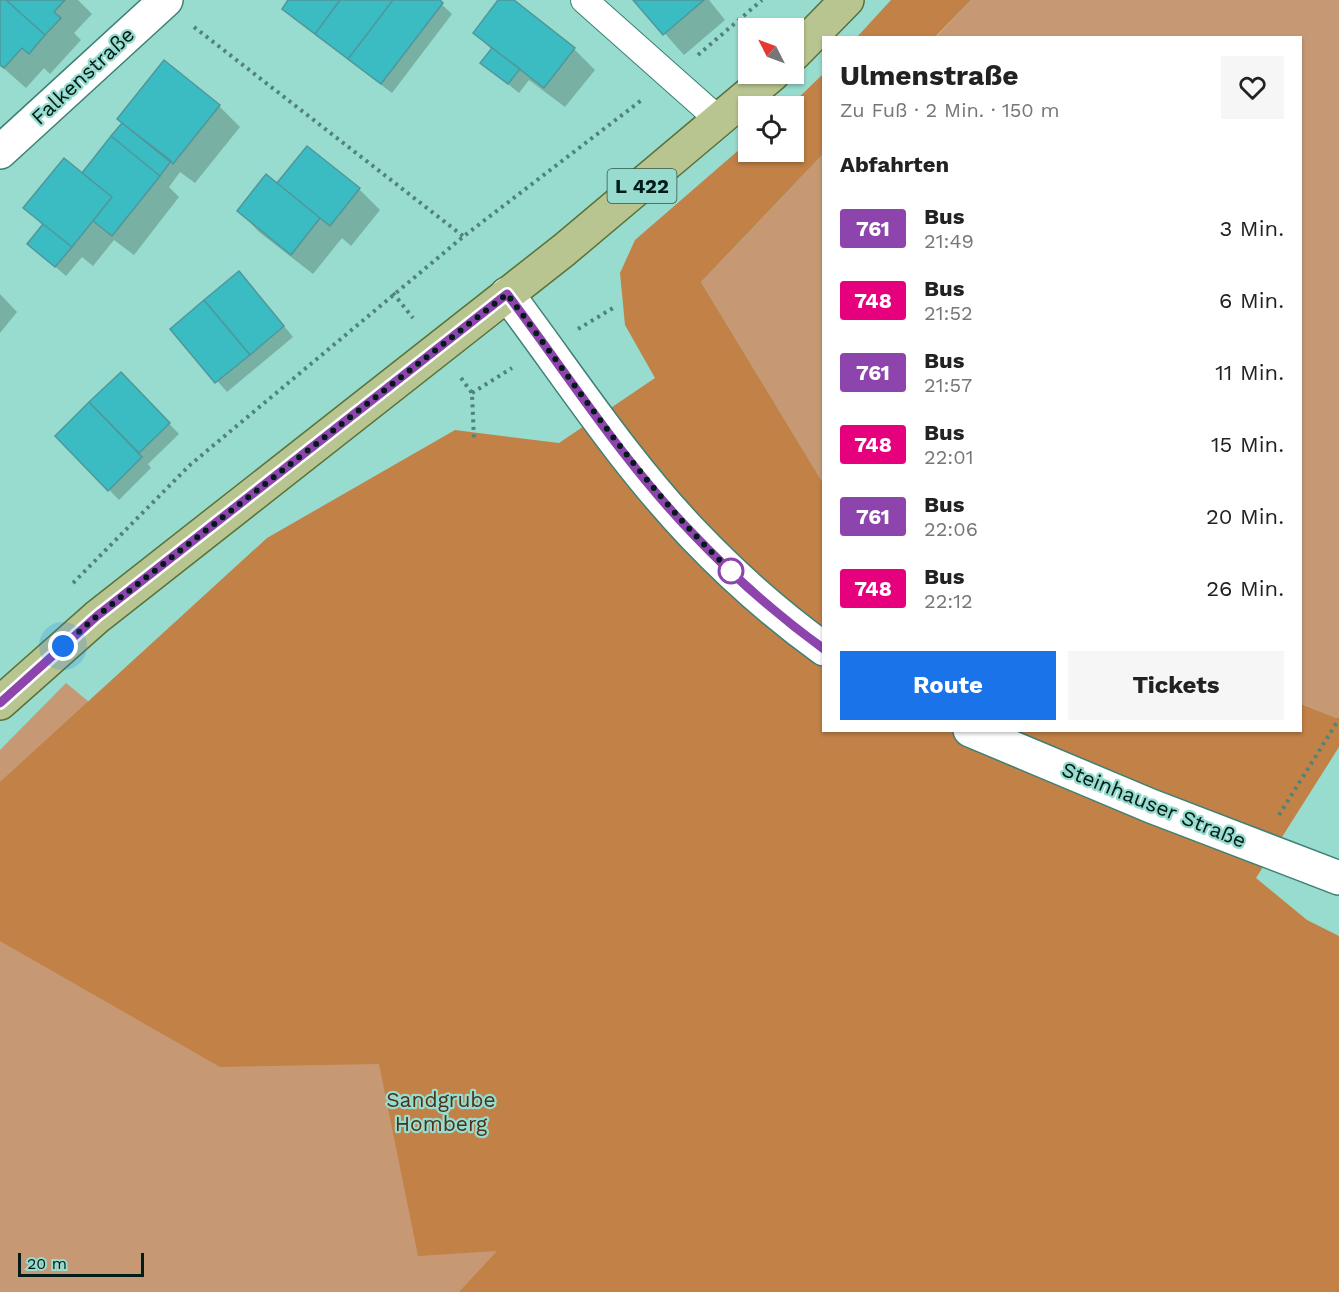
<!DOCTYPE html>
<html lang="de">
<meta charset="utf-8">
<style>
:root{--surface:#fff;--page:#f6f6f6;--text:#222;--muted:#767676;--accent:#1a73e8}
body{margin:0;font-family:"Work Sans",sans-serif;background:var(--page);color:var(--text);height:100vh;display:flex;flex-direction:column;font-size:22px;white-space:nowrap}
*{box-sizing:border-box;margin:0}
p{font-size:20px;color:var(--muted)}
.icon{flex:none;width:33px;height:33px;fill:none;stroke:currentColor;stroke-width:2;stroke-linecap:round;stroke-linejoin:round}
.map{position:relative;flex:1;overflow:hidden}
.side{position:absolute;left:822px;top:36px;width:480px;height:696px;display:flex;flex-direction:column;background:var(--surface);border-radius:0px;box-shadow:0 2px 4px #0004}
.side>*{flex:none}
.badge{padding:0 12px;border-radius:4px;font-size:21px;line-height:39px}
.needle{width:39px;rotate:312deg}
.controls{position:absolute;left:738px;top:18px;display:grid;gap:12px}
.controls a{display:grid;place-items:center;width:66px;height:66px;border-radius:0px;background:var(--surface);box-shadow:0 2px 4px #0004;font-size:30px}
.scale{position:absolute;left:18px;bottom:15px;width:126px;box-sizing:border-box;padding-left:6px;border:3px solid #021d19;border-top:0;font-size:16px;line-height:21px;white-space:nowrap;color:#021d19;-webkit-text-stroke:4px #97dcce;paint-order:stroke}
.you{position:absolute;width:30px;height:30px;margin:-15px;border:4px solid #fff;border-radius:50%;background:#1a73e8;box-shadow:0 0 0 9px #1a73e833}
.map>.badge{position:absolute;translate:-50% -50%;box-shadow:0 0 0 3px #fff}
h2{padding:0 18px;font-size:22px;line-height:54px}
.round{display:grid;place-items:center;flex:none;width:63px;height:63px;border-radius:0px;background:var(--page)}
.summary{display:flex;align-items:center;justify-content:space-between;height:102px;padding:0 18px}
h1{font-size:28px;font-weight:700;line-height:45px}
.cta{display:flex;gap:12px;margin-top:auto;padding:12px 18px}
.cta a{flex:1;height:69px;border-radius:0px;background:var(--accent);color:#fff;font-size:24px;font-weight:700;line-height:69px;text-align:center}
.cta a+a{background:var(--page);color:var(--text)}
ul{padding:0;list-style:none}
li{display:flex;align-items:center;gap:18px;height:72px;padding:0 18px}
li div{flex:1}
li b{display:block;font-size:22px}
li em{font-style:normal}
li .badge{min-width:66px;font-weight:700;text-align:center}
.map>svg:first-child{display:block}
</style>
<div class="map">
<svg width="1339" height="1292" viewBox="0 0 1339 1292">
<rect width="100%" height="100%" fill="#97dcce"/>
<!-- green -->
<path fill="#c69974" d="M 971,0 L 1339,0 L 1339,719 L 1301,704 L 1300,38 L 935,38 Z
M 823,154 L 823,483 L 701,282 Z
M 66,683 L 216,806 L 1157,1292 L 0,1292 L 0,750 Z"/>
<!-- forest -->
<path fill="#c18147" d="M 891,0 L 971,0 L 935,37 L 857,37 Z
M 823,74 L 823,154 L 701,282 L 823,483 L 824,730 L 1300,730 L 1301,704 L 1339,719 L 1339,747 L 1256,878 L 1307,920 L 1339,936 L 1339,1292 L 459,1292 L 497,1251 L 418,1256 L 379,1064 L 220,1067 L 0,941 L 0,782 L 267,538 L 455,430 L 559,443 L 655,378 L 625,325 L 620,273 L 635,240 L 748,142 L 748,152 L 794,152 L 794,106 L 790,106 Z"/>
<!-- shadow -->
<path fill="#0003" d="M 0,0 L 78,0 L 92,14 L 74,33 L 81,40 L 50,74 L 44,68 L 26,88 L 0,65 Z
M 290,0 L 437,0 L 452,14 L 392,93 L 294,19 L 284,9 Z
M 500,0 L 511,0 L 574,49 L 595,70 L 565,107 L 529,80 L 519,93 L 482,63 L 492,50 L 475,33 Z
M 635,0 L 709,0 L 725,20 L 684,55 Z
M 164,62 L 219,106 L 240,127 L 195,183 L 180,172 L 169,187 L 179,197 L 134,255 L 114,240 L 93,266 L 82,257 L 66,276 L 29,244 L 43,226 L 25,208 L 82,175 L 124,123 Z
M 307,148 L 359,189 L 380,210 L 351,246 L 342,238 L 313,274 L 259,232 L 239,211 L 277,185 Z
M 249,283 L 293,337 L 227,392 L 172,329 Z
M 0,294 L 17,312 L 0,333 Z
M 121,374 L 179,434 L 148,464 L 151,468 L 119,500 L 57,436 Z"/>
<!-- building -->
<path fill="#3bbbc2" stroke="#50979b" stroke-width="1.5" d="M 0,0 L 6,0 L 45,35 L 29,54 L 22,48 L 4,68 L 0,65 Z
M 6,0 L 65,0 L 54,12 L 61,18 L 45,35 Z
M 288,0 L 340,0 L 315,34 L 282,9 Z
M 340,0 L 393,0 L 348,59 L 315,34 Z
M 393,0 L 440,0 L 443,3 L 381,84 L 348,59 Z
M 498,0 L 514,0 L 575,48 L 544,88 L 473,33 Z
M 633,0 L 704,0 L 663,35 Z
M 492,48 L 520,69 L 508,84 L 480,63 Z
M 164,60 L 220,105 L 173,164 L 117,119 Z
M 122,123 L 171,161 L 160,176 L 111,136 Z
M 111,136 L 160,176 L 112,236 L 93,221 L 112,197 L 82,173 Z
M 307,146 L 360,188 L 330,226 L 277,183 Z
M 64,158 L 112,197 L 72,247 L 23,208 Z
M 266,174 L 320,218 L 291,255 L 237,211 Z
M 43,224 L 72,247 L 55,267 L 27,244 Z
M 239,271 L 284,326 L 250,355 L 204,300 Z
M 204,300 L 250,355 L 215,383 L 170,329 Z
M 121,372 L 170,423 L 139,453 L 89,402 Z
M 89,402 L 142,457 L 108,491 L 55,436 Z"/>
<g fill="none" stroke-linecap="round" stroke-linejoin="round">
<!-- lane casing -->
<g stroke="#3c8074" stroke-width="28">
<path id="lane" d="M 584,0 L 719,120"/>
</g>
<!-- street casing -->
<g stroke="#3c8074" stroke-width="36">
<path id="street" d="M 0,152 L 166,0
M 507,294 C 568,375 624,462 694,535 C 734,577 777,615 824,649
M 970,730 L 1151,806 L 1339,878"/>
</g>
<!-- primary casing -->
<g stroke="#5a7237" stroke-width="36">
<path id="primary" d="M 794,54 L 847,0
M 0,703 L 97,617 L 564,250 L 773,74"/>
</g>
<!-- path -->
<path stroke="#518379" stroke-width="4" stroke-dasharray="3 4.5" stroke-linecap="butt" d="M 194,27 L 463,236
M 698,55 L 762,0
M 393,293 L 413,318
M 578,329 L 613,308
M 461,378 L 472,393 L 474,440
M 472,393 L 512,368
M 73,583 L 190,465 L 464,236 L 643,99
M 1279,815 L 1339,719"/>
<!-- lane -->
<use href="#lane" stroke="#fff" stroke-width="26"/>
<!-- street -->
<use href="#street" stroke="#fff" stroke-width="33"/>
<!-- primary -->
<use href="#primary" stroke="#b9c591" stroke-width="33"/>
</g>
<g fill="none" stroke-linecap="round" stroke-linejoin="round">
<!-- line casing -->
<g stroke="#fff" stroke-width="14">
<path id="line" d="M 0,703 L 97,616 L 507,294 C 568,375 623,462 694,535 C 734,577 777,615 824,649"/>
</g>
<!-- line -->
<use href="#line" stroke="#8e44ad" stroke-width="9"/>
<!-- walk -->
<path stroke="#021d19" stroke-width="6" stroke-dasharray="0 10.8" d="M 63,646 L 97,616 L 507,294 C 579,389 644,489 731,571"/>
</g>
<!-- markers -->
<circle fill="#fff" stroke="#8e44ad" stroke-width="3" cx="731" cy="571" r="12"/>
<g text-anchor="middle" stroke-width="4.5" stroke-linejoin="round" paint-order="stroke">
<!-- shield labels -->
<rect fill="#97dcce" stroke="#2f564f" stroke-width="1.5" x="607.5" y="169" width="69" height="34" rx="4.5"/>
<g font-size="20" font-weight="bold" fill="#021d19">
<text x="642" y="193">L 422</text>
</g>
<!-- street labels -->
<g font-size="21" fill="#021d19" stroke="#97dcce">
<text transform="translate(83 76) rotate(-43)" y="7">Falkenstraße</text>
<text transform="translate(1154 805) rotate(22)" y="7">Steinhauser Straße</text>
</g>
<!-- park labels -->
<g font-size="21" fill="#4d3118" stroke="#97dcce">
<text x="441" y="1107">Sandgrube<tspan x="441" dy="24">Homberg</tspan></text>
</g>
</g>
</svg>
<div class="controls">
<a><svg class="needle" viewBox="-14 -14 28 28"><path d="M0-13l5 13h-10z" fill="#e53935"/><path d="M0 13l5-13h-10z" fill="#767676"/></svg></a>
<a><svg class="icon" aria-label="locate" viewBox="0 0 24 24"><circle cx="12" cy="12" r="6"/><path d="M12 2v4M12 18v4M2 12h4M18 12h4"/></svg></a>
</div>
<div class="scale">20 m</div>
<div class="you" style="left:63px;top:646px"></div>
<section class="side">
<div class="summary"><div><h1>Ulmenstraße</h1><p>Zu Fuß · 2 Min. · 150 m</p></div><a class="round"><svg class="icon" aria-label="heart" viewBox="0 0 24 24"><path d="M12 20l-8-8c-3-5 5-10 8-4 3-6 11-1 8 4z"/></svg></a></div>
<h2>Abfahrten</h2>
<ul>
<li><span class="badge" style="background:#8e44ad;color:#fff">761</span><div><b>Bus</b><p>21:49</p></div><em>3 Min.</em></li>
<li><span class="badge" style="background:#e6007e;color:#fff">748</span><div><b>Bus</b><p>21:52</p></div><em>6 Min.</em></li>
<li><span class="badge" style="background:#8e44ad;color:#fff">761</span><div><b>Bus</b><p>21:57</p></div><em>11 Min.</em></li>
<li><span class="badge" style="background:#e6007e;color:#fff">748</span><div><b>Bus</b><p>22:01</p></div><em>15 Min.</em></li>
<li><span class="badge" style="background:#8e44ad;color:#fff">761</span><div><b>Bus</b><p>22:06</p></div><em>20 Min.</em></li>
<li><span class="badge" style="background:#e6007e;color:#fff">748</span><div><b>Bus</b><p>22:12</p></div><em>26 Min.</em></li>
</ul>
<div class="cta"><a>Route</a><a>Tickets</a></div>
</section>
</div>
